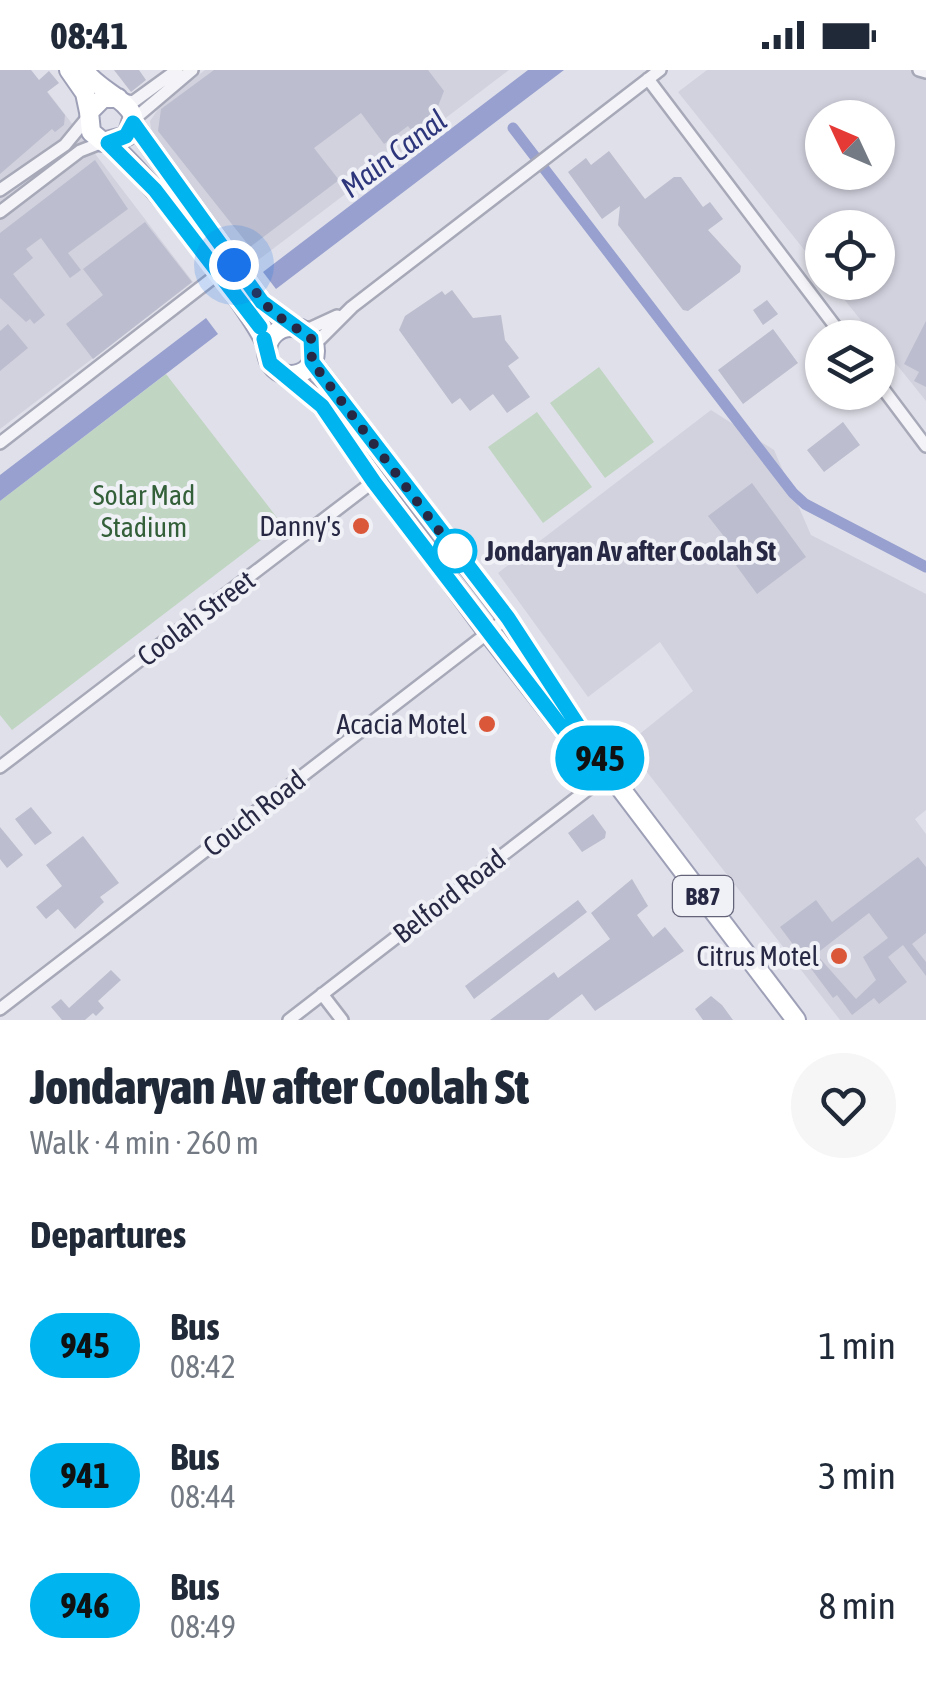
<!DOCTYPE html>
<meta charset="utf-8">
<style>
:root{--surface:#fff;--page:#f6f6f7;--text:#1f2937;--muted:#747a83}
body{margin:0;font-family:"Asap Condensed",sans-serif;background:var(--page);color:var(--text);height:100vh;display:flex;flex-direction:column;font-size:38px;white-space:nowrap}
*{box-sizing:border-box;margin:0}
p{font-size:32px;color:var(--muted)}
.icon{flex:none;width:55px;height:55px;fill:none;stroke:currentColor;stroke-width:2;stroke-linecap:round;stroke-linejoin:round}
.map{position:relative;height:950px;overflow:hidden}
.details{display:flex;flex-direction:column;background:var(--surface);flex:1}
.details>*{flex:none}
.badge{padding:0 20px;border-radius:32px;font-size:35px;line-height:65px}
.needle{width:65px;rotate:314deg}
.buttons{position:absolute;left:805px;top:30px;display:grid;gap:20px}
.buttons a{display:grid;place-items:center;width:90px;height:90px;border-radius:50%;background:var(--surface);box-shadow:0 2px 8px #0004;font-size:50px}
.you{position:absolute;width:50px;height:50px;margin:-25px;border:8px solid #fff;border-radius:50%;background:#1a73e8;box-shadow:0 0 0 15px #1a73e833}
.map>.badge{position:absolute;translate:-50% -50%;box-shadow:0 0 0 5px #fff}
h2{padding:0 30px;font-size:38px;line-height:90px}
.round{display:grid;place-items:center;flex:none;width:105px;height:105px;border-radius:52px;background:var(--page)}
.overview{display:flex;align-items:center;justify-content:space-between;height:170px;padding:0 30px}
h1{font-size:48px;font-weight:800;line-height:75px}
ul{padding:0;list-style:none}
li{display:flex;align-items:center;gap:30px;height:130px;padding:0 30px}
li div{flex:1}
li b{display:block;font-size:38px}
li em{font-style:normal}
li .badge{min-width:110px;font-weight:700;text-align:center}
.status{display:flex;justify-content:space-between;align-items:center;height:70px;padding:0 50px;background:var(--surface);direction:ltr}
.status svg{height:28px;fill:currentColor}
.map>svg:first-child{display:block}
</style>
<div class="status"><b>08:41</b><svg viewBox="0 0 49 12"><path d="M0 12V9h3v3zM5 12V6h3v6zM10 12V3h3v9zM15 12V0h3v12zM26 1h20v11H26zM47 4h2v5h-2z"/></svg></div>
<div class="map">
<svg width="926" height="950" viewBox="0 0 926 950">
<rect width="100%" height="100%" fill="#e0e0ea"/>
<!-- built -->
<path fill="#d2d2df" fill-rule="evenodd" d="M 0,0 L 31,0 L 193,212 L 0,359 Z
M 205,0 L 509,0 L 249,197 L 152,65 L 150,51 L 163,32 Z
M 707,0 L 926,0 L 926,331 L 831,213 L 878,212 L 878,158 L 822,158 L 822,202 L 678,22 ZM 822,48 L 878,48 L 878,102 L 822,102 Z
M 711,340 L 774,380 L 811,465 L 926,524 L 926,740 L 915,749 L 926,764 L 926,950 L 840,950 L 626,675 L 693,621 L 660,572 L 588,627 L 498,503 Z"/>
<!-- green -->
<path fill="#c0d5c2" d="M 599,297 L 654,372 L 605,408 L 550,333 Z
M 166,304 L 282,454 L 12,660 L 0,645 L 0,431 Z
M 537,342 L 592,417 L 543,453 L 488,377 Z"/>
<!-- water -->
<path fill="#97a0ce" d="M 528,0 L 564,0 L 276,219 L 263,202 Z
M 206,248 L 218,264 L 0,431 L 0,405 Z"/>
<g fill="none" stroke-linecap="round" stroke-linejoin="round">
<!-- canal -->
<path stroke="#97a0ce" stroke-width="11" d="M 513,58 L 793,423 L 805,434 L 926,497"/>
</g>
<!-- building -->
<path fill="#bcbdce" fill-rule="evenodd" d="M 0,0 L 31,0 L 39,10 L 49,1 L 59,13 L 47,22 L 65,45 L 64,55 L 55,62 L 52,59 L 0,104 Z
M 114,0 L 139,0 L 146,10 L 131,22 Z
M 214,0 L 428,0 L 444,21 L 433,49 L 414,64 L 408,56 L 384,74 L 361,43 L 314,78 L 339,110 L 250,177 L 158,61 L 161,39 Z
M 609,81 L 645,129 L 674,107 L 681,107 L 703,137 L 710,132 L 723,149 L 708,160 L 741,196 L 740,202 L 688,241 L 683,240 L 618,155 L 620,136 L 602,149 L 568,102 L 586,88 L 591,95 Z
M 95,90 L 128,139 L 68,183 L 81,200 L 70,208 L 41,168 L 26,179 L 33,188 L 13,204 L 45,245 L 34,254 L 30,249 L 26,252 L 0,228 L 0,163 Z
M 145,152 L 192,212 L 93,289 L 66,254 L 103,225 L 83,199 Z
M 452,220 L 473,248 L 501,245 L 505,270 L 519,288 L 508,296 L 530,327 L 507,343 L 493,324 L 470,341 L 460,328 L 452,334 L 399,260 L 405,246 L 442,221 L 445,225 Z
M 767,230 L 778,244 L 763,255 L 753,240 Z
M 926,251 L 926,317 L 914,311 L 919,302 L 904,294 Z
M 8,254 L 28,278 L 0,301 L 0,261 Z
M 773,259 L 798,293 L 743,334 L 718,300 Z
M 843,352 L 860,375 L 824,402 L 807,380 Z
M 752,413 L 806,487 L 757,524 L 724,479 L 730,474 L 708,446 Z
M 31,737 L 52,763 L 35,775 L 15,749 Z
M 593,744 L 606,762 L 605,768 L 582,782 L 568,763 Z
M 0,757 L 23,785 L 7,798 L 0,789 Z
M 83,766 L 119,813 L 100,827 L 104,832 L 75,859 L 58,839 L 46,849 L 36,837 L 62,816 L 46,795 Z
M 918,787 L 926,797 L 926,863 L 912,874 L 926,892 L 926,906 L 903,875 L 888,887 L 907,912 L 879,934 L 874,928 L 852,945 L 837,925 L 833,928 L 780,857 L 816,830 L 832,852 ZM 869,843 L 888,868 L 863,887 L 876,910 L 856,929 L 816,884 Z
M 632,809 L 648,836 L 637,845 L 653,867 L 665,857 L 684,881 L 595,941 L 582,924 L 548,950 L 490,950 L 554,902 L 558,908 L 610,869 L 591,843 Z
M 578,830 L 587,842 L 474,929 L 465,916 Z
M 111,900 L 121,910 L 98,931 L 104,938 L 96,946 L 93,943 L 85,950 L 62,950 L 51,937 L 61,929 L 69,938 Z
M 711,926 L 722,935 L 733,950 L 703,950 L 695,939 Z"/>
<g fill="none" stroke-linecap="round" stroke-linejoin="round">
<!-- minor casing -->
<g stroke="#a8a9b8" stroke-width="16">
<path id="minor" d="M 919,0 L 926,2
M 648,9 L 844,268
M 122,30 L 133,32 L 177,0
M 133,50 L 192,0
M 0,120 L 65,75 L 88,47
M 0,142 L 80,81 L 103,72
M 299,258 L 311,258 L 337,246
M 314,275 L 352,237 L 660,0
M 878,312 L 926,376
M 0,373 L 218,204
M 0,697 L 378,408
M 322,924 L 342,950
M 0,939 L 507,548
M 289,950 L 609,703"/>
</g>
<!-- primary casing -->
<g stroke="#9ea0b7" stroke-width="22">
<path id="primary" d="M 69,0 L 85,23 L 89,42
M 84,0 C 99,21 126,28 133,46 L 127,66 L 103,72 L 91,62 L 89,42 L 103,28 L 118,28
M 133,53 L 262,232 L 290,257
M 108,73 C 138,91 256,245 267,277
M267 281a24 24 0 1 1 48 0a24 24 0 1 1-48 0Z
M 312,292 L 507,548 L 609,703 L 796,950
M 290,305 L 322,336 L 488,563 L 563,659 L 591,685"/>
</g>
<!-- minor -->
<use href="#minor" stroke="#f3f3f8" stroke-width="11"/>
<!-- primary -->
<use href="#primary" stroke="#fff" stroke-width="18"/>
</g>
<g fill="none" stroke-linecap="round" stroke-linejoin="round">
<!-- line casing -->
<g stroke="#fff" stroke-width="22">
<path id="line" d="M 260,257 L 155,120 L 108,73 L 126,66 L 133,53 L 262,232 L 311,268 L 312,292 L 508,548 L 609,703 L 563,659 L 374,412 L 322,336 L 270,293 L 264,269"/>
</g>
<!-- line -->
<use href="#line" stroke="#00b5ef" stroke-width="15"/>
<!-- walk -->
<path stroke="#272843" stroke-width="10" stroke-dasharray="0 18" d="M 234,195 L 272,242 L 311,268 L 312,292 L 461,490 L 455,481"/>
</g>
<!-- markers -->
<g fill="#db5739" stroke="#f0f0f7" stroke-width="4">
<circle cx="361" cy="456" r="10"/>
<circle cx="487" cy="654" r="10"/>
<circle cx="839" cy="886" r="10"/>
</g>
<circle fill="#fff" stroke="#00b5ef" stroke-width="5" cx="455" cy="481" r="20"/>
<g text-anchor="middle" stroke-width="8" stroke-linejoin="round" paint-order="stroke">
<!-- shield labels -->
<rect fill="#f0f0f7" stroke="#636479" stroke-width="2.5" x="673" y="806" width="60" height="40" rx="8"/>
<g font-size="25" font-weight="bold" fill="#272843">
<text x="703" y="835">B87</text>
</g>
<!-- park labels -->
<g font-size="28" fill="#336039" stroke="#f0f0f7">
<text x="144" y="435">Solar Mad<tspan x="144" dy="32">Stadium</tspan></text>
</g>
<!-- poi labels -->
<g font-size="28" fill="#272843" stroke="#f0f0f7" text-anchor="end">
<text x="341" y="466">Danny's</text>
<text x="467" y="664">Acacia Motel</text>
<text x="819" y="896">Citrus Motel</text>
</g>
<!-- stop labels -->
<g font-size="28" font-weight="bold" fill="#272843" stroke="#f0f0f7" text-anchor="start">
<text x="485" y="491">Jondaryan Av after Coolah St</text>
</g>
<!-- street labels -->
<g font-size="28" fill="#272843" stroke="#f0f0f7">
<text transform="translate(196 548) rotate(-37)" y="10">Coolah Street</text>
<text transform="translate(254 743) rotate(-38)" y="10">Couch Road</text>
<text transform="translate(449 826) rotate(-38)" y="10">Belford Road</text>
</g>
<!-- water labels -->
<g font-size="30" font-style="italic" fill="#2d367b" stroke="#f0f0f7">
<text transform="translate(394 84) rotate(-37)" y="10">Main Canal</text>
</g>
</g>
</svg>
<div class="buttons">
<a><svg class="needle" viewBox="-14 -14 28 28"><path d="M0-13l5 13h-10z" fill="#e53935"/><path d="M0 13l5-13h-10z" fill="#747a83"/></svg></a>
<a><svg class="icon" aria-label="locate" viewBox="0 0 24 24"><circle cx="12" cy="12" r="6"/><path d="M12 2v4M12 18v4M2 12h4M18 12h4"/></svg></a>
<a><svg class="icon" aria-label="layers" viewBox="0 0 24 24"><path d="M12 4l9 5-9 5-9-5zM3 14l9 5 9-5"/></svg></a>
</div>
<div class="you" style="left:234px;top:195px"></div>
<b class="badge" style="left:600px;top:688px;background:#00b5ef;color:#111">945</b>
</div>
<section class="details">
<div class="overview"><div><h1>Jondaryan Av after Coolah St</h1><p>Walk · 4 min · 260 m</p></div><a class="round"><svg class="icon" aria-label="heart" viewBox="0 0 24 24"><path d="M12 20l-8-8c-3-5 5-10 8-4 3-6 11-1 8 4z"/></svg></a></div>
<h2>Departures</h2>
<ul>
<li><span class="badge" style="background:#00b5ef;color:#111">945</span><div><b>Bus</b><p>08:42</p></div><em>1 min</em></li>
<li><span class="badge" style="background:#00b5ef;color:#111">941</span><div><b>Bus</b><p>08:44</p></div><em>3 min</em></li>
<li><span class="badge" style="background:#00b5ef;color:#111">946</span><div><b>Bus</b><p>08:49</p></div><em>8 min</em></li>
</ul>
</section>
